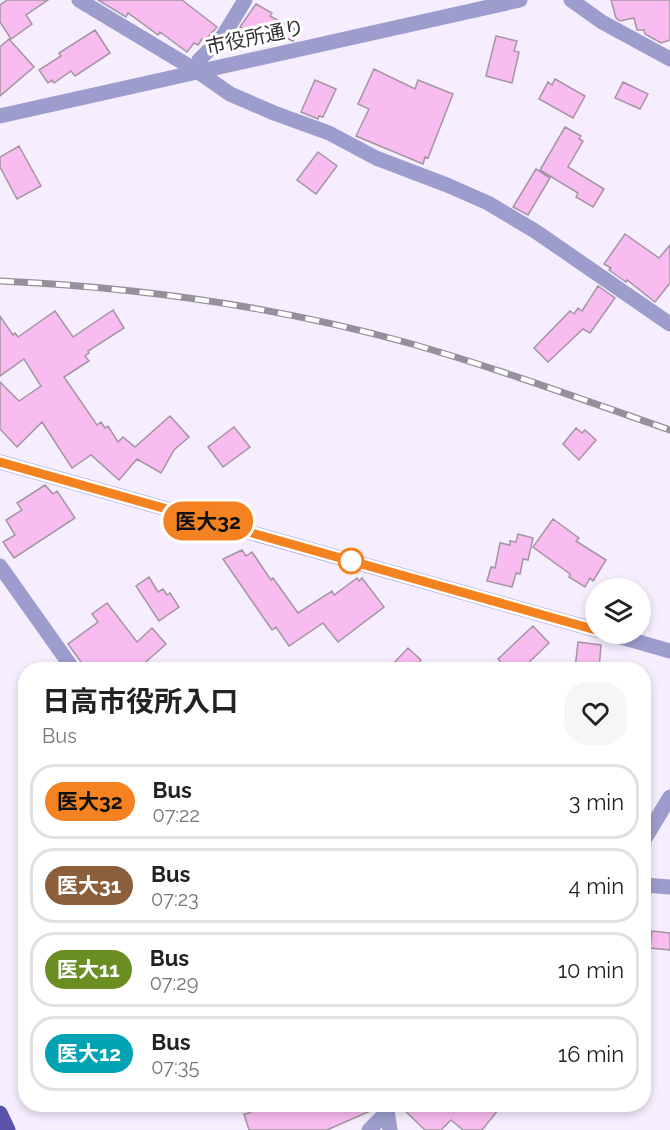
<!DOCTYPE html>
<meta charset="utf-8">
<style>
:root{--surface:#fff;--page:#f6f6f6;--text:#222;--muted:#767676;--line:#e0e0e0}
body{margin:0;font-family:Raleway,"Noto Sans JP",sans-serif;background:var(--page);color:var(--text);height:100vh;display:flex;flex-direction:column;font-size:22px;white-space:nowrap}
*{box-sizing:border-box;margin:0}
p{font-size:20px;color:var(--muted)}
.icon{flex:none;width:33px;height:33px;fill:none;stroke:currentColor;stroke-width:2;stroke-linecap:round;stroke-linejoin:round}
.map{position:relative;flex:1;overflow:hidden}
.sheet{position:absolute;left:18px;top:662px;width:633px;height:450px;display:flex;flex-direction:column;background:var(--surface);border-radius:24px;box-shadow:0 3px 9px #0003}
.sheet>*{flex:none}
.badge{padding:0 12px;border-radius:20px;font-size:21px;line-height:39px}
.fabs{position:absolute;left:585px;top:578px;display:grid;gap:12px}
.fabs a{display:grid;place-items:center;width:66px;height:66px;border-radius:50%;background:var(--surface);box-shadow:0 3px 9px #0003;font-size:30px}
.map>.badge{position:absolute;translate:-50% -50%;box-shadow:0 0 0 3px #fff}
.round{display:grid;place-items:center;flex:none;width:63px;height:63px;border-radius:24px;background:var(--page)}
.head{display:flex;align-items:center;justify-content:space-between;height:102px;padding:0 24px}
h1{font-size:28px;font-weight:700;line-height:45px}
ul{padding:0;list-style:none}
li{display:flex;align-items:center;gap:18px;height:75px;margin:0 12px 9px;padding:0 12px;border:3px solid var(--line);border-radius:24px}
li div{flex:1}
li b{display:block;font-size:22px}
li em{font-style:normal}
li .badge{min-width:66px;font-weight:700;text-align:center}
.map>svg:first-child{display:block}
</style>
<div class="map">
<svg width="670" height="1130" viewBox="0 0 670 1130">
<rect width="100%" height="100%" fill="#f6eefe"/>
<!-- building -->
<path fill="#f8bcf0" stroke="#a395a1" stroke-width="1.5" d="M 7,0 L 48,0 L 26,15 L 32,24 L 11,39 L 0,22 L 0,5 Z
M 98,0 L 182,0 L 217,27 L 204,41 L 202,39 L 198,45 L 194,43 L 187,52 L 160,32 L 158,35 L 128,13 L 126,17 Z
M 611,0 L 670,0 L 670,40 L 661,43 L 645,34 L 644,30 L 637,30 L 634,18 L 620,21 L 616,18 Z
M 256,4 L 272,13 L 270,16 L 298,31 L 293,41 L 260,27 L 256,36 L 240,27 Z
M 95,30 L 110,53 L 75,76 L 71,71 L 54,83 L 52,80 L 48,83 L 39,70 L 61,56 L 59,53 Z
M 496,36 L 517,41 L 514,51 L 519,52 L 512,83 L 486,76 Z
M 9,39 L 34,67 L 0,96 L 0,47 Z
M 374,69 L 415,89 L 418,80 L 453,94 L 428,158 L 425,157 L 423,164 L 356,136 L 369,109 L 358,104 Z
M 555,79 L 585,96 L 573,118 L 539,99 L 548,82 L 552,85 Z
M 315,80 L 336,89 L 323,117 L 319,116 L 318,119 L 301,112 Z
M 623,82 L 648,94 L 640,109 L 615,98 Z
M 565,127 L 581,136 L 579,139 L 583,141 L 568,167 L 604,189 L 593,207 L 576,197 L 578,193 L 540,170 Z
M 19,146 L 41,186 L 17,199 L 0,167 L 0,157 Z
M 318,152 L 337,166 L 316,194 L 297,180 Z
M 536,169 L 550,178 L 528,215 L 513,207 Z
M 625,234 L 659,258 L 670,245 L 670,283 L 655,302 L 627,280 L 626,282 L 609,270 L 611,268 L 604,264 Z
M 598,286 L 615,298 L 590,333 L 583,329 L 548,362 L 534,348 L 570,311 L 574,314 L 578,308 L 582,311 Z
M 113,310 L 124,328 L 88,351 L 89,353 L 85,356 L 89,361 L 64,377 L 97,425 L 101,422 L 105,428 L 108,426 L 118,442 L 123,437 L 135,447 L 170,416 L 189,437 L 174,450 L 161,473 L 137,459 L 119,480 L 91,455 L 72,468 L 42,422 L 17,447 L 0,429 L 0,382 L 19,401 L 41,386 L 24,359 L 0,376 L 0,316 L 13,335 L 15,333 L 18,337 L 55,311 L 73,337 Z
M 234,427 L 250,447 L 223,467 L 208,447 Z
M 576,428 L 582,433 L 585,430 L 596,440 L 579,460 L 563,444 Z
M 45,485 L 53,494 L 57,491 L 75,518 L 14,558 L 3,542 L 15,535 L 6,520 L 22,510 L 17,503 Z
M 553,519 L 579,538 L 576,541 L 606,560 L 593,581 L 590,578 L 585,587 L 569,577 L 570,574 L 533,547 Z
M 518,534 L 533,538 L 528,560 L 523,559 L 520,574 L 516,573 L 512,587 L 487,581 L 491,567 L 495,568 L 500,543 L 510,545 L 510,541 L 516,542 Z
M 242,550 L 246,556 L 252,552 L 271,580 L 273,578 L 298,613 L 332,591 L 334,595 L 357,578 L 359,581 L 362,578 L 384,607 L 338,642 L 323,623 L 289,646 L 276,627 L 272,630 L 223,559 Z
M 149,577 L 158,592 L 163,589 L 167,595 L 170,593 L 179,607 L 159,621 L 136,586 Z
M 107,603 L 137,642 L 152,628 L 166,644 L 138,669 L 86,669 L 68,644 L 98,622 L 92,614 Z
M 533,626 L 549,643 L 522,669 L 507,669 L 498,659 Z
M 578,642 L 601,645 L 599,669 L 575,669 Z
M 408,648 L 421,660 L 413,669 L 388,669 Z
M 652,931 L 670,933 L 670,950 L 650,948 Z
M 247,1104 L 376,1104 L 377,1108 L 327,1130 L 249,1130 L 244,1114 L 250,1113 Z
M 398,1104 L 503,1104 L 482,1130 L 463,1130 L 451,1120 L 441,1130 L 425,1130 Z"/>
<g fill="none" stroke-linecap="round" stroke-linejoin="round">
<!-- minor -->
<path stroke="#9d9dcd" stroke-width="15" d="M 79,0 L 197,71 L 230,94 L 274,113 L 329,133 L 376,158 L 447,185 L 488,203 L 535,231 L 670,324
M 571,0 L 602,22 L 670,59
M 197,71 L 199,60 L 223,36 L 245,0
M 0,566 L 73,669
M 644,840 L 670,797
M 644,885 L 670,887
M 386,1104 L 390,1130
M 369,1130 L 387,1112"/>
<!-- tertiary -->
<path stroke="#9d9dcd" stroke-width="15" d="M 0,116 L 520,0
M 0,462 L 596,630
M 607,633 L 670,651"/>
<!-- primary -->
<path stroke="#5b53a9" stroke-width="15" d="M 0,1113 L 8,1130"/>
<!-- rail casing -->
<g stroke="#95909b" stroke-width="7">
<path id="rail" d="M 0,281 C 137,287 279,307 412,344 C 499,369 584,400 670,430"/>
</g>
<!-- rail -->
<use href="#rail" stroke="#fff" stroke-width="4.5" stroke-dasharray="14" stroke-linecap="butt"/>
</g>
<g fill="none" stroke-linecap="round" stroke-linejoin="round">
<!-- line casing -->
<g stroke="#fff" stroke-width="14">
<path id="line" d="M 0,462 L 596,630"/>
</g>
<!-- line -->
<use href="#line" stroke="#f58220" stroke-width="9"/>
</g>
<!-- markers -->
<circle fill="#fff" stroke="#f58220" stroke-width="3" cx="351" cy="561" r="12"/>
<g text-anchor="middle" stroke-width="6" stroke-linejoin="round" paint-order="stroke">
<!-- street labels -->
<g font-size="20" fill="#343137" stroke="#fff">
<text transform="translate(255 37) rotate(-12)" y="7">市役所通り</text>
</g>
</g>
</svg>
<div class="fabs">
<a><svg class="icon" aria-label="layers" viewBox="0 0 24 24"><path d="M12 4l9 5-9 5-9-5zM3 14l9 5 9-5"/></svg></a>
</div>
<b class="badge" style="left:208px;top:521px;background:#f58220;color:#111">医大32</b>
<section class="sheet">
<div class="head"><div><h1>日高市役所入口</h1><p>Bus</p></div><a class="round"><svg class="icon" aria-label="heart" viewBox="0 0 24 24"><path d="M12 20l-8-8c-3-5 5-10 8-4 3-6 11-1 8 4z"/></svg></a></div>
<ul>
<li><span class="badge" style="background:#f58220;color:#111">医大32</span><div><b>Bus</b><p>07:22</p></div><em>3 min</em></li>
<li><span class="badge" style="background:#8b5e3c;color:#fff">医大31</span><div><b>Bus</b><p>07:23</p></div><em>4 min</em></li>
<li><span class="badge" style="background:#6b8e23;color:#fff">医大11</span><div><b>Bus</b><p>07:29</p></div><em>10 min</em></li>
<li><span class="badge" style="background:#00a3b4;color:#fff">医大12</span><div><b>Bus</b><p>07:35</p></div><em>16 min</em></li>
</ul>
</section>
</div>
